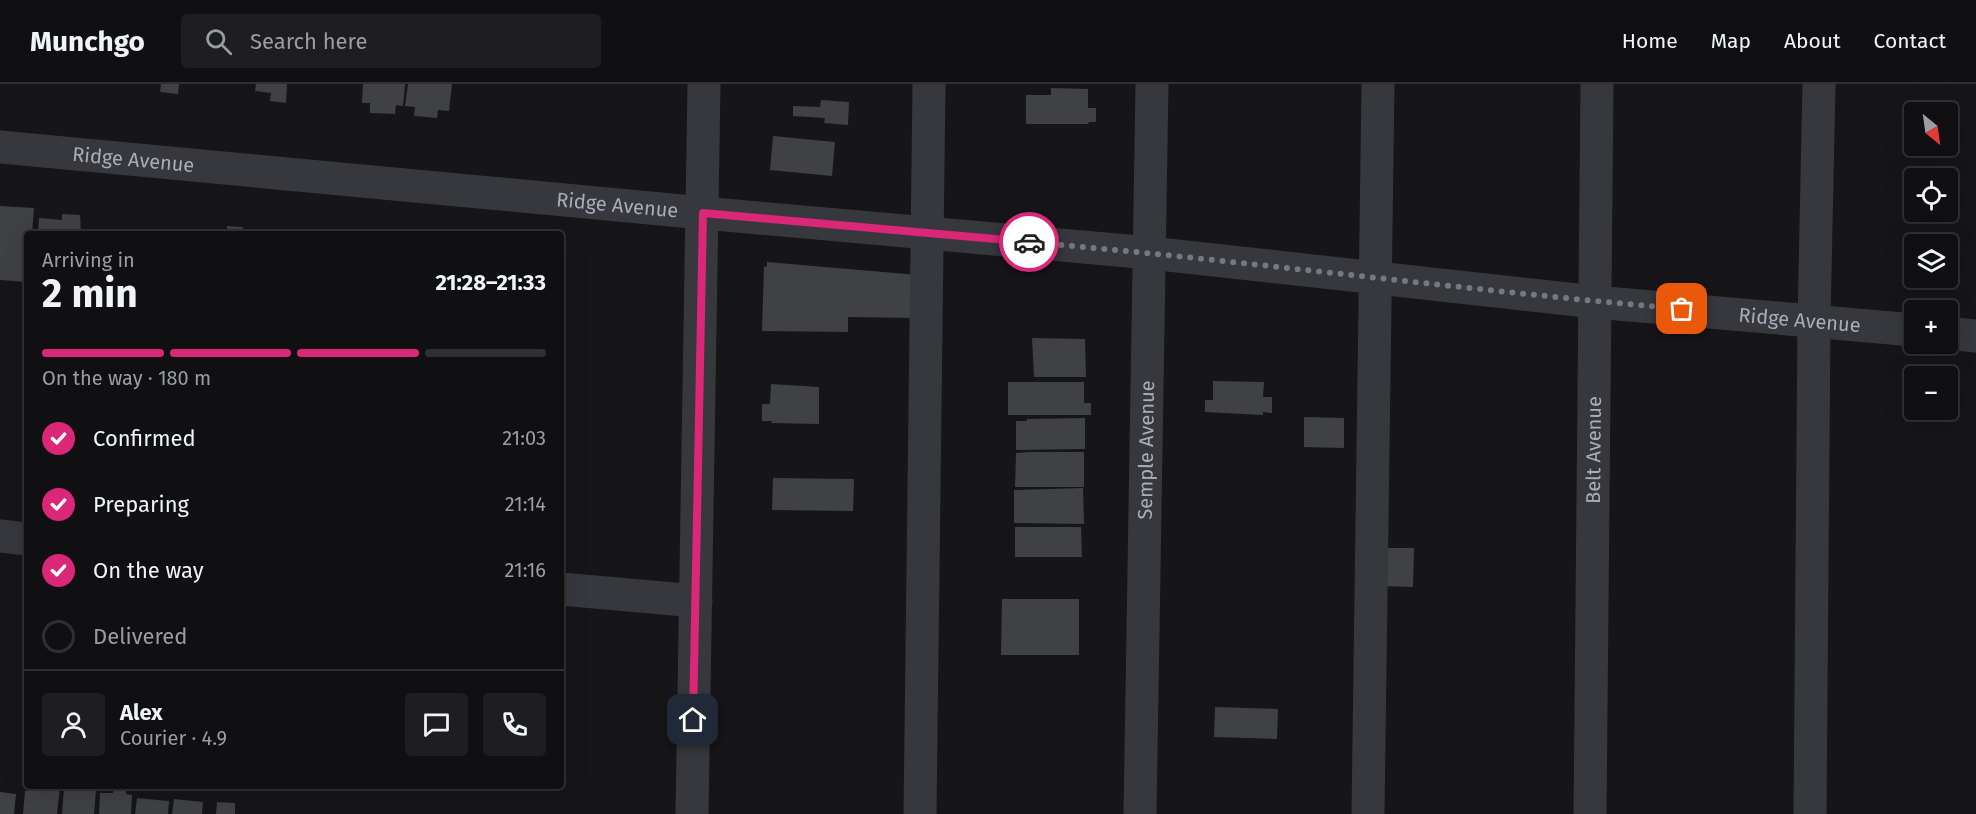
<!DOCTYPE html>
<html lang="en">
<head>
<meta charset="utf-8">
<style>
  :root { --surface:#101012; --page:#1e1e20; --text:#f1f3f6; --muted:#9c9d9f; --line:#303032; --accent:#db2777 }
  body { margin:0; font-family:"Fira Sans",sans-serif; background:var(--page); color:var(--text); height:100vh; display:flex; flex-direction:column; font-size:22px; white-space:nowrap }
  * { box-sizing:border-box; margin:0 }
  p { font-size:20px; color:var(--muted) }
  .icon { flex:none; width:33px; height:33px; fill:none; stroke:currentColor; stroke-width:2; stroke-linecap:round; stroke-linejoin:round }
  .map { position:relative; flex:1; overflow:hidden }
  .details { position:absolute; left:24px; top:147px; width:540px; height:558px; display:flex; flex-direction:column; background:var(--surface); border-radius:6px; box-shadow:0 6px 24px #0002,0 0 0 2px var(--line) }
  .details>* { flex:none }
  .needle { width:39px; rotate:151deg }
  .fabs { position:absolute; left:1904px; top:18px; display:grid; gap:12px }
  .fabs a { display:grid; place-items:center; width:54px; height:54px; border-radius:6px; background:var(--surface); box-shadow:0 6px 24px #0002,0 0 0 2px var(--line); font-size:30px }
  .pin { position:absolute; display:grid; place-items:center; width:51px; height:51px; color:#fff; margin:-26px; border-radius:12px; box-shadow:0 3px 9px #0006 }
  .courier { position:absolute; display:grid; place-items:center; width:60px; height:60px; margin:-30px; border:4px solid #db2777; border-radius:50%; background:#fff; color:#222; box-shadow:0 2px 8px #0007 }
  .head em { font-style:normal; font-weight:700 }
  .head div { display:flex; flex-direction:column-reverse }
  .head { display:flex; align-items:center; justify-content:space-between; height:102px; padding:0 18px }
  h1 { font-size:39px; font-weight:700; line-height:45px }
  .bar { display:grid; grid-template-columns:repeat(4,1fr); gap:9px 6px; align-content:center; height:72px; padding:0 18px }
  .bar i { height:8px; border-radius:4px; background:var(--line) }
  .bar .current { background:var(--accent) }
  .bar p { grid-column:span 4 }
  .line { display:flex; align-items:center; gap:15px; padding:0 18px; border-top:2px solid var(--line) }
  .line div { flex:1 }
  .round { display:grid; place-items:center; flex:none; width:63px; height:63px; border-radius:6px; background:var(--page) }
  ol { padding:0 18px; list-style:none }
  li { display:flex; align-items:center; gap:18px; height:66px }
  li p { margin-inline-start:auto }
  li .icon { padding:6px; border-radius:50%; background:var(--accent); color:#fff; stroke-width:4 }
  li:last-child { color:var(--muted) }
  li i { width:33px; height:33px; border:3px solid var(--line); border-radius:50% }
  header { display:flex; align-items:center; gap:36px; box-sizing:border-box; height:84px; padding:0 30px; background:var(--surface); border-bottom:2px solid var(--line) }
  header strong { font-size:28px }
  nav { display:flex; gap:33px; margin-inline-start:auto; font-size:21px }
  .search { width:420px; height:54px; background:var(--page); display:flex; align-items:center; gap:15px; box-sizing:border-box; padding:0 21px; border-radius:6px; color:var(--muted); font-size:22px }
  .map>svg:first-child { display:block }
  .building { fill:#404145 }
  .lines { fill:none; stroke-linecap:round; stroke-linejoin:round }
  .minor { stroke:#37383d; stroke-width:33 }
  .done { stroke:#757880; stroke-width:6; stroke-dasharray:0 10.8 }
  .route { stroke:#db2777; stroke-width:8 }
  .labels { text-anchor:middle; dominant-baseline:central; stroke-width:4.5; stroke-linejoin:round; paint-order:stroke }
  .street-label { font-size:20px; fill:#a8adb8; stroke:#111113 }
</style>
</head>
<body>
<header>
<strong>Munchgo</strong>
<div class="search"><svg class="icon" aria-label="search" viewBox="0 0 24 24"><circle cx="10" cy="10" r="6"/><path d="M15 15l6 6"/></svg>Search here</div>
<nav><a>Home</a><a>Map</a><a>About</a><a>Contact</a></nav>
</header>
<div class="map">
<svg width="1976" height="730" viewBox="0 0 1976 730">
  <rect width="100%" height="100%" fill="#161618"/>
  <g class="building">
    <polygon points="161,0 179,0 178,10 160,8"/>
    <polygon points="256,0 287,0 286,19 270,17 271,9 255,7"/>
    <polygon points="363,0 405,0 403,22 396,21 395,30 370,29 370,19 362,19"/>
    <polygon points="408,0 452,0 449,27 438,26 437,34 414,32 415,23 405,22"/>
    <polygon points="1051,4 1088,5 1088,24 1096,24 1096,38 1089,38 1088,40 1026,40 1026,11 1051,11"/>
    <polygon points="821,16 849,18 848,41 824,39 825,34 793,32 793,22 820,23"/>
    <polygon points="773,52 835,58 832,92 770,86"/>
    <polygon points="0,122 34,124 32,150 27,150 27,198 0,196"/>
    <polygon points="62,130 80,131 81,150 38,150 39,134 62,136"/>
    <polygon points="227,142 243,143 243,150 227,150"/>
    <polygon points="767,178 918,191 918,234 848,233 848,248 762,247 764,183 767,182"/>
    <polygon points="1032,254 1085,255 1086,293 1034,293"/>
    <polygon points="1213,297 1264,298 1263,313 1272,313 1272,329 1263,328 1263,331 1205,328 1205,316 1213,316"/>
    <polygon points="1008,298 1084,298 1084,319 1091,319 1091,331 1008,331"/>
    <polygon points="771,300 819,303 819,340 771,339 772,337 762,337 762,320 770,320"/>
    <polygon points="1304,333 1344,334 1344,364 1304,363"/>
    <polygon points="1085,334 1085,365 1016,366 1016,337 1027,337 1027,335"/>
    <polygon points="1030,368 1084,368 1084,403 1015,403 1016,369"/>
    <polygon points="773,394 854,395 853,427 772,426"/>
    <polygon points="1083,404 1084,440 1014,439 1014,406"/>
    <polygon points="1015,443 1081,443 1082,473 1015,473"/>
    <polygon points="1382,464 1414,464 1413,503 1381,502"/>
    <polygon points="1002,515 1079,515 1079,571 1001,571"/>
    <polygon points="1215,623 1278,625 1277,655 1214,653"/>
    <polygon points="28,702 60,703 57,730 23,730 25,707 27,707"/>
    <polygon points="114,702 126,702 126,710 132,711 131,730 99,730 100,709 113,709"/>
    <polygon points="64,704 96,706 94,730 62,730"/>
    <polygon points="0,708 16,710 14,730 0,730"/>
    <polygon points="137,714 169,717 168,730 135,730"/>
    <polygon points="174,715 203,718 202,730 172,730"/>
    <polygon points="217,718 235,719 235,730 216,730"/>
  </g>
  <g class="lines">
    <g class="minor">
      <path id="s1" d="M0,63l703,66 447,40 445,49 319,28"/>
      <polyline points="1947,249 1976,252"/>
      <polyline points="0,452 27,455"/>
      <polyline points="561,505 696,517"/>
      <polyline points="692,730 704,0"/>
      <polyline points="920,730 929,0"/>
      <path id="s2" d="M1140,730l12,-730"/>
      <polyline points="1368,730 1378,0"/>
      <path id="s3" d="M1590,730l7,-730"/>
      <polyline points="1810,730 1814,237 1819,0"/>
    </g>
  </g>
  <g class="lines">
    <path class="done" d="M1029,158c218,19 435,48 653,67"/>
    <polyline class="route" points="693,636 703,129 1029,158"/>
  </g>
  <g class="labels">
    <g class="street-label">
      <text stroke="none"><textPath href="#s1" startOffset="134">Ridge Avenue</textPath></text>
      <text stroke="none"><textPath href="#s1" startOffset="620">Ridge Avenue</textPath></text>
      <text stroke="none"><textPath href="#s1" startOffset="1808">Ridge Avenue</textPath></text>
      <text stroke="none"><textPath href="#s2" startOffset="364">Semple Avenue</textPath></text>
      <text stroke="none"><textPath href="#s3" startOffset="364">Belt Avenue</textPath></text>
    </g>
  </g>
</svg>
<div class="fabs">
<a><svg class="needle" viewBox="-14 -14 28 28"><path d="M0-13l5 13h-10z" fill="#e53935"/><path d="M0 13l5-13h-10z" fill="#9c9d9f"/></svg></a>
<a><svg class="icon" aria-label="locate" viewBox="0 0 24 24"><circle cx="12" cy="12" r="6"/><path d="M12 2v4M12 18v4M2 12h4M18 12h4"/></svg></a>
<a><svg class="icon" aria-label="layers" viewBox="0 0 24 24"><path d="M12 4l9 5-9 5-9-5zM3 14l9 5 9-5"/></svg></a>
<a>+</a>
<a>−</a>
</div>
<div class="pin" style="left:1682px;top:225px;background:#ea580c"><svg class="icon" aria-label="bag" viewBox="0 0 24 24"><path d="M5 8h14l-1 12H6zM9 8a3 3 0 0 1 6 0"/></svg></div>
<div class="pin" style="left:693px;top:636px;background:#1f2937"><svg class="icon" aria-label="home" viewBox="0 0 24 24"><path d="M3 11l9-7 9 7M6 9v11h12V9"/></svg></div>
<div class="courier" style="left:1029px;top:158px"><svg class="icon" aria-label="car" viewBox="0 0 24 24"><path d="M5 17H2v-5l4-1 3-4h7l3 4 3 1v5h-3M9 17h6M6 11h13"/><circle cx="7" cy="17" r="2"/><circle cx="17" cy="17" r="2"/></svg></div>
<section class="details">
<div class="head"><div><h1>2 min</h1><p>Arriving in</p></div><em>21:28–21:33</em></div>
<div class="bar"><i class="current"></i><i class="current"></i><i class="current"></i><i></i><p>On the way · 180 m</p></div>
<ol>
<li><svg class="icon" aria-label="check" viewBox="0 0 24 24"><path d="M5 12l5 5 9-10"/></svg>Confirmed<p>21:03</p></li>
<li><svg class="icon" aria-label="check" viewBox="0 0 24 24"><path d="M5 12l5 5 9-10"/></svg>Preparing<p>21:14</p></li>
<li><svg class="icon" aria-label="check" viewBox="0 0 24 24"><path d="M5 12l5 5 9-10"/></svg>On the way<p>21:16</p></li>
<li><i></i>Delivered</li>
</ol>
<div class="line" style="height:108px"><a class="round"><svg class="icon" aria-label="person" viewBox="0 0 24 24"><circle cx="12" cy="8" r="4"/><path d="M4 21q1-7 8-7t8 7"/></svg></a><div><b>Alex</b><p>Courier · 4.9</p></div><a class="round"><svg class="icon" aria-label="chat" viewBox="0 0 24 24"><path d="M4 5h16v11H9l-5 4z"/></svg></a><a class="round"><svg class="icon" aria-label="phone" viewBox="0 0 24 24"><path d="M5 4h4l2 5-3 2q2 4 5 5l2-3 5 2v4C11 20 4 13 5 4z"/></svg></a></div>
</section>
</div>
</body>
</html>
